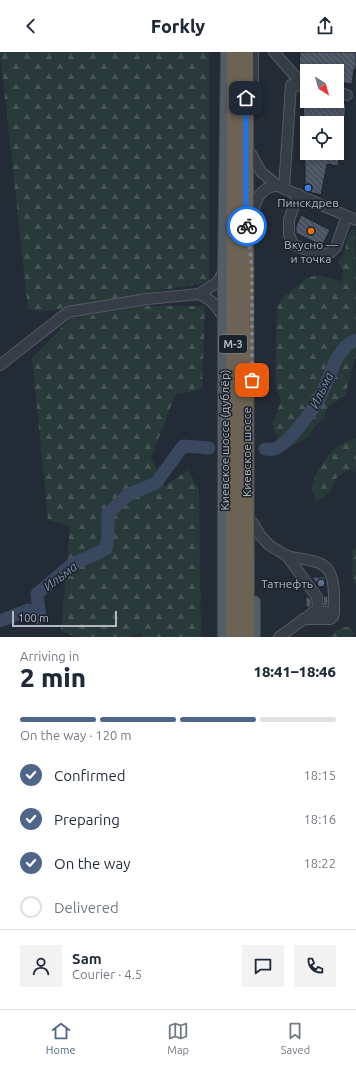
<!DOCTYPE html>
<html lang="en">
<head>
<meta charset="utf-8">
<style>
  :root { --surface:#fff; --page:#f2f2f3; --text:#1f2937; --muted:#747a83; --line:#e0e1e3; --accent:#506689 }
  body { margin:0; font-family:Ubuntu,sans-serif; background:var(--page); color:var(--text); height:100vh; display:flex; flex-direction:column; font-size:15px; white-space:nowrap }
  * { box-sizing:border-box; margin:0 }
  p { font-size:13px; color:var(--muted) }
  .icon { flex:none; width:22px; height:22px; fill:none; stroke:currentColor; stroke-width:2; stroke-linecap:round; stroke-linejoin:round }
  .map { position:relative; height:585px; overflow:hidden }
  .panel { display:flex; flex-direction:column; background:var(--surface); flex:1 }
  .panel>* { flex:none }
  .needle { width:26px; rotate:143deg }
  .buttons { position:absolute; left:300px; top:12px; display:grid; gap:8px }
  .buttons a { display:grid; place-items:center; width:44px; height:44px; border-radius:0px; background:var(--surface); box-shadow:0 2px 6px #0003; font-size:20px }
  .scale { position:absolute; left:12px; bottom:10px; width:105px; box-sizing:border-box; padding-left:4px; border:2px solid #b1b7c3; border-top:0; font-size:11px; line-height:14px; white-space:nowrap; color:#b1b7c3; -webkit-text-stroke:3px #1b222b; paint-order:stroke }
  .pin { position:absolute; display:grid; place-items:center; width:34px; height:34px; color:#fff; margin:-17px; border-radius:8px; box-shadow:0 2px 6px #0006 }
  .courier { position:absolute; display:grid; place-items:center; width:40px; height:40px; margin:-20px; border:3px solid #1a73e8; border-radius:50%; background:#fff; color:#222; box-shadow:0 1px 5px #0007 }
  .head em { font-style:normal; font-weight:800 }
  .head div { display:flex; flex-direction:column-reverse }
  .head { display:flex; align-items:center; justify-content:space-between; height:68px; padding:0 20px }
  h1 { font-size:26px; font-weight:800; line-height:30px }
  .bar { display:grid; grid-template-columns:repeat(4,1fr); gap:6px 4px; align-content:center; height:48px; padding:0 20px }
  .bar i { height:5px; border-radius:3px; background:var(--line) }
  .bar .selected { background:var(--accent) }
  .bar p { grid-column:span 4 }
  .line { display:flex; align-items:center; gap:10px; padding:0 20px; border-top:1px solid var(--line) }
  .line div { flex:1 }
  .round { display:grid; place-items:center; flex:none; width:42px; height:42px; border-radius:0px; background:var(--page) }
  ol { padding:0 20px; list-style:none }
  li { display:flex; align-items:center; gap:12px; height:44px }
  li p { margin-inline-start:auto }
  li .icon { padding:4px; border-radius:50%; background:var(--accent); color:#fff; stroke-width:4 }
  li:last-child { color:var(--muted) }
  li i { width:22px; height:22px; border:2px solid var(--line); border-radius:50% }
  header { display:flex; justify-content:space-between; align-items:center; height:52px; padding:0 20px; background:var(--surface); font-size:18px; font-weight:800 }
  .dock { display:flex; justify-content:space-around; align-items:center; height:56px; border-top:1px solid var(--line); background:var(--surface); font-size:11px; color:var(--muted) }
  .dock a { display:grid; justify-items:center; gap:2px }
  .dock .selected { color:var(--accent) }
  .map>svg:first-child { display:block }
  .forest { fill:url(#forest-firs) }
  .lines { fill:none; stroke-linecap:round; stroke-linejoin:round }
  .river { stroke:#39485e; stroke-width:13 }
  .building { fill:url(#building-back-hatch); stroke:#1d242d }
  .minor-casing { stroke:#545a65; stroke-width:12 }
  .major-casing { stroke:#3f4650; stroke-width:14 }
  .highway-casing { stroke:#414751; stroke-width:16 }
  .minor { stroke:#363d47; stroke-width:10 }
  .major { stroke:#545c67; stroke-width:12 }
  .highway { stroke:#6c6354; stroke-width:14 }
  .done { stroke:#7f8692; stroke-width:4; stroke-dasharray:0 7.2 }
  .route { stroke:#1a73e8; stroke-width:5 }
  .shop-dot { fill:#3f7fe0; stroke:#1b222b; stroke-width:1.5 }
  .food-dot { fill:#e8710a; stroke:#1b222b; stroke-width:1.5 }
  .service-dot { fill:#5c6f8a; stroke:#1b222b; stroke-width:1.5 }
  .labels { text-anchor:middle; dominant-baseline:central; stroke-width:3; stroke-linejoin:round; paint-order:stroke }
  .shield { fill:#1b222b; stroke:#848a95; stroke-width:1 }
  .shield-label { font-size:11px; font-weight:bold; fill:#b1b7c3 }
  .poi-label { font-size:12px; fill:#b1b7c3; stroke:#1b222b }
  .street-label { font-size:12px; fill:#b1b7c3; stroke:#1b222b }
  .water-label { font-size:13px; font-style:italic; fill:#7c8ea9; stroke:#1b222b }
</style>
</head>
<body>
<header><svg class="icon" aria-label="back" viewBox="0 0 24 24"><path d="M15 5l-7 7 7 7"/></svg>Forkly<svg class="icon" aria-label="share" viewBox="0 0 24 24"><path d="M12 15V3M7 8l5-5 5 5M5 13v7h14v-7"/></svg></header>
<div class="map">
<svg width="356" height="585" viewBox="0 0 356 585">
  <defs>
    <pattern id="forest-firs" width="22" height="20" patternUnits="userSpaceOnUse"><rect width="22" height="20" fill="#273939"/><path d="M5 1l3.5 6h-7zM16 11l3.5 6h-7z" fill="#445354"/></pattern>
    <pattern id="building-back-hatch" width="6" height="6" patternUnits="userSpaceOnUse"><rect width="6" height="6" fill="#495260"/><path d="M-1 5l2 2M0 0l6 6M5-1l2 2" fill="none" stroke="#616975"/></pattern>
  </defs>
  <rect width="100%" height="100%" fill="#232b36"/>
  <g class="forest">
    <polygon points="0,0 209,0 209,230 41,260 28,257"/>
    <path d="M355,177l1,126 -11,41 -18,12 -3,11 -9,7 -5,10 -20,11 -11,-2 -7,-21 9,-22 -6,-20 2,-75 7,-11 24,-19 10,-2 23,6 2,-10 -5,-10c2,-3 5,-6 6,-9 4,-8 0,-19 11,-23z"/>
    <polygon points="144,254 205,254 202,337 175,343 151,406 165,434 188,418 199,437 201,585 141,585 140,581 130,585 76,585 61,579 70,474 48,468 32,306 70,267"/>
    <path d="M356,387v33l-6,-2 -13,7 -7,15 -13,9 -6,-14c9,-22 20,-44 45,-48z"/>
    <polygon points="356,494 356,532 353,531 352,499"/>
    <polygon points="344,575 351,575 354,582 353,585 328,585 337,578"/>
  </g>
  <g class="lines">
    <g class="river">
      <path d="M265,397c3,0 7,1 9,0 14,-4 42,-43 48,-56 9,-18 13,-44 34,-53"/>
      <polyline points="0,569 28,558 40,566 37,542 71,513 106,497 108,483 108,461 128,443 156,431 183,394 209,396"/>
    </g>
  </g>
  <g class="building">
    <polygon points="300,0 356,0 356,17 354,17 352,32 337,30 337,19 307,19 307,22 301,21 299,18"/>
    <polygon points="337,47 342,48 346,54 341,95 337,94 337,71 304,71 303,49 337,49"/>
    <polygon points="305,101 340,101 338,114 327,112 321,143 305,139"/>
    <polygon points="301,163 330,178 322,194 296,181 296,174"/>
    <polygon points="312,525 325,525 325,534 317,533"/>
    <polygon points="306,544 311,547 311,554 309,555 306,555"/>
    <polygon points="323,544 328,544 328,554 324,554"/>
  </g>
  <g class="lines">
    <g class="minor-casing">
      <g id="minor">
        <polyline points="274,0 303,33"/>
        <polyline points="253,39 253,0"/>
        <polyline points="337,40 347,43"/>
        <polyline points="252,103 261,120 278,134 356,168"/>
        <polyline points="284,136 291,33 307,34"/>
        <polyline points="298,142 289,168 289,183 294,193 319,203 330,201 336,195 347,164"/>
        <path d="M251,165c4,-14 9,-32 27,-31"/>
        <path d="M199,242c13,6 19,13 25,25"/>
        <polyline points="0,313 68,260 147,247 199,242 218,230 224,218"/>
        <polyline points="253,471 260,483 269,493 287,504 317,545 318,557 279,585"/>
        <path d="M287,504c11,3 26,3 36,9 13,7 11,34 11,47h-21"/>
        <polyline points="303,567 330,567 333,565 334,560"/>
      </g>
    </g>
    <g class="major-casing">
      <g id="major">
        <polyline points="254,550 254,585"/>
        <polyline points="224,585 224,217 227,1"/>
      </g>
    </g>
    <g class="highway-casing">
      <g id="highway">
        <polyline points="246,0 247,585"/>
        <polyline points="233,585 234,0"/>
      </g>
    </g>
    <use href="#minor" class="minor"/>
    <use href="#major" class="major"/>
    <use href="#highway" class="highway"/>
  </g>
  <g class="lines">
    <polyline class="done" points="247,174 252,217 252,328"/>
    <polyline class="route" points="246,46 246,159 247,174"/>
  </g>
  <circle class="shop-dot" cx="308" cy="136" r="4"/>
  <circle class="food-dot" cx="311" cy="179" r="4"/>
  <circle class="service-dot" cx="321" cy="531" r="4"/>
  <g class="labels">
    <rect class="shield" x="219" y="283" width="28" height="18" rx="3"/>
    <g class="shield-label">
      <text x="233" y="292">М-3</text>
    </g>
    <g class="poi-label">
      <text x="308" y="150">Пинскдрев</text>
      <text x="311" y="192">Вкусно —<tspan x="311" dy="14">и точка</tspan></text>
      <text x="313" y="531" text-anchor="end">Татнефть</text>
    </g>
    <g class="street-label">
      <text transform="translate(224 388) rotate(-90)">Киевское шоссе (дублёр)</text>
      <text transform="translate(246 400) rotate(-90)">Киевское шоссе</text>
    </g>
    <g class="water-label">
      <text transform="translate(321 338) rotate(-64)">Ильма</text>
      <text transform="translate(60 524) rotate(-37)">Ильма</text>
    </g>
  </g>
</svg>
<div class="buttons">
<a><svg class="needle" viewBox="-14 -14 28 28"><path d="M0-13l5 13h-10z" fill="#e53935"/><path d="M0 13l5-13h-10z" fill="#747a83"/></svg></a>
<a><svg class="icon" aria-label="locate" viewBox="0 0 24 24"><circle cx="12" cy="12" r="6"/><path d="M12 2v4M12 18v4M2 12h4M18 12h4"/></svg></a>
</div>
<div class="scale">100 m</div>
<div class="pin" style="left:252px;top:328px;background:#ea580c"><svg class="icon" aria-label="bag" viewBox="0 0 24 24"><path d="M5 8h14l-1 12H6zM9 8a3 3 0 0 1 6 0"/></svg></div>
<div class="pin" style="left:246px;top:46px;background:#1f2937"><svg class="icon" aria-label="home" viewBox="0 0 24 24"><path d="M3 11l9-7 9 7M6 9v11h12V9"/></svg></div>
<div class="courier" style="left:247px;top:174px"><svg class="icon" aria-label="bike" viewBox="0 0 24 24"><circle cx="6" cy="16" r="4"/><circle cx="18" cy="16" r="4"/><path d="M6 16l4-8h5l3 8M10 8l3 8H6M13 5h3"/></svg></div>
</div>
<section class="panel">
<div class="head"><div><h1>2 min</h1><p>Arriving in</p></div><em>18:41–18:46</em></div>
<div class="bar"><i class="selected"></i><i class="selected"></i><i class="selected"></i><i></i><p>On the way · 120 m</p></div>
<ol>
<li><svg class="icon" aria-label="check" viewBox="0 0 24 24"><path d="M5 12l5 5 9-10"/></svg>Confirmed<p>18:15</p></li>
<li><svg class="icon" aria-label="check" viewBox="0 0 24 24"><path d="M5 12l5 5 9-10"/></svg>Preparing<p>18:16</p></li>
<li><svg class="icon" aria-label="check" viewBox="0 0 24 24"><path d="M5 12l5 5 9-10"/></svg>On the way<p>18:22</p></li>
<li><i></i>Delivered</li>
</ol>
<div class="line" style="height:72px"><a class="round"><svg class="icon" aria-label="person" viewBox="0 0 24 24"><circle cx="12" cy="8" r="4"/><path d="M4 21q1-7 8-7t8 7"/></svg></a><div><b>Sam</b><p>Courier · 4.5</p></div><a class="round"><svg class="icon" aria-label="chat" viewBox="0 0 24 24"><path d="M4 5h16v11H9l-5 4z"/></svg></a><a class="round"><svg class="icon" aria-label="phone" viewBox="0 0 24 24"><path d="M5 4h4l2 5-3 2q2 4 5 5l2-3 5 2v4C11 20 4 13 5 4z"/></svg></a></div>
</section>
<nav class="dock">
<a class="selected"><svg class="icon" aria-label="home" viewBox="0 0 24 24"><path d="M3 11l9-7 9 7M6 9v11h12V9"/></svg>Home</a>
<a><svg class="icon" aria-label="map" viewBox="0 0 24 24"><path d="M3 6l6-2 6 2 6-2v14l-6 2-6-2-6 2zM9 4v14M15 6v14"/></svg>Map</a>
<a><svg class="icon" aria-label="saved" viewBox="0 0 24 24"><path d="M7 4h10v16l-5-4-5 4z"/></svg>Saved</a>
</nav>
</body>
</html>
